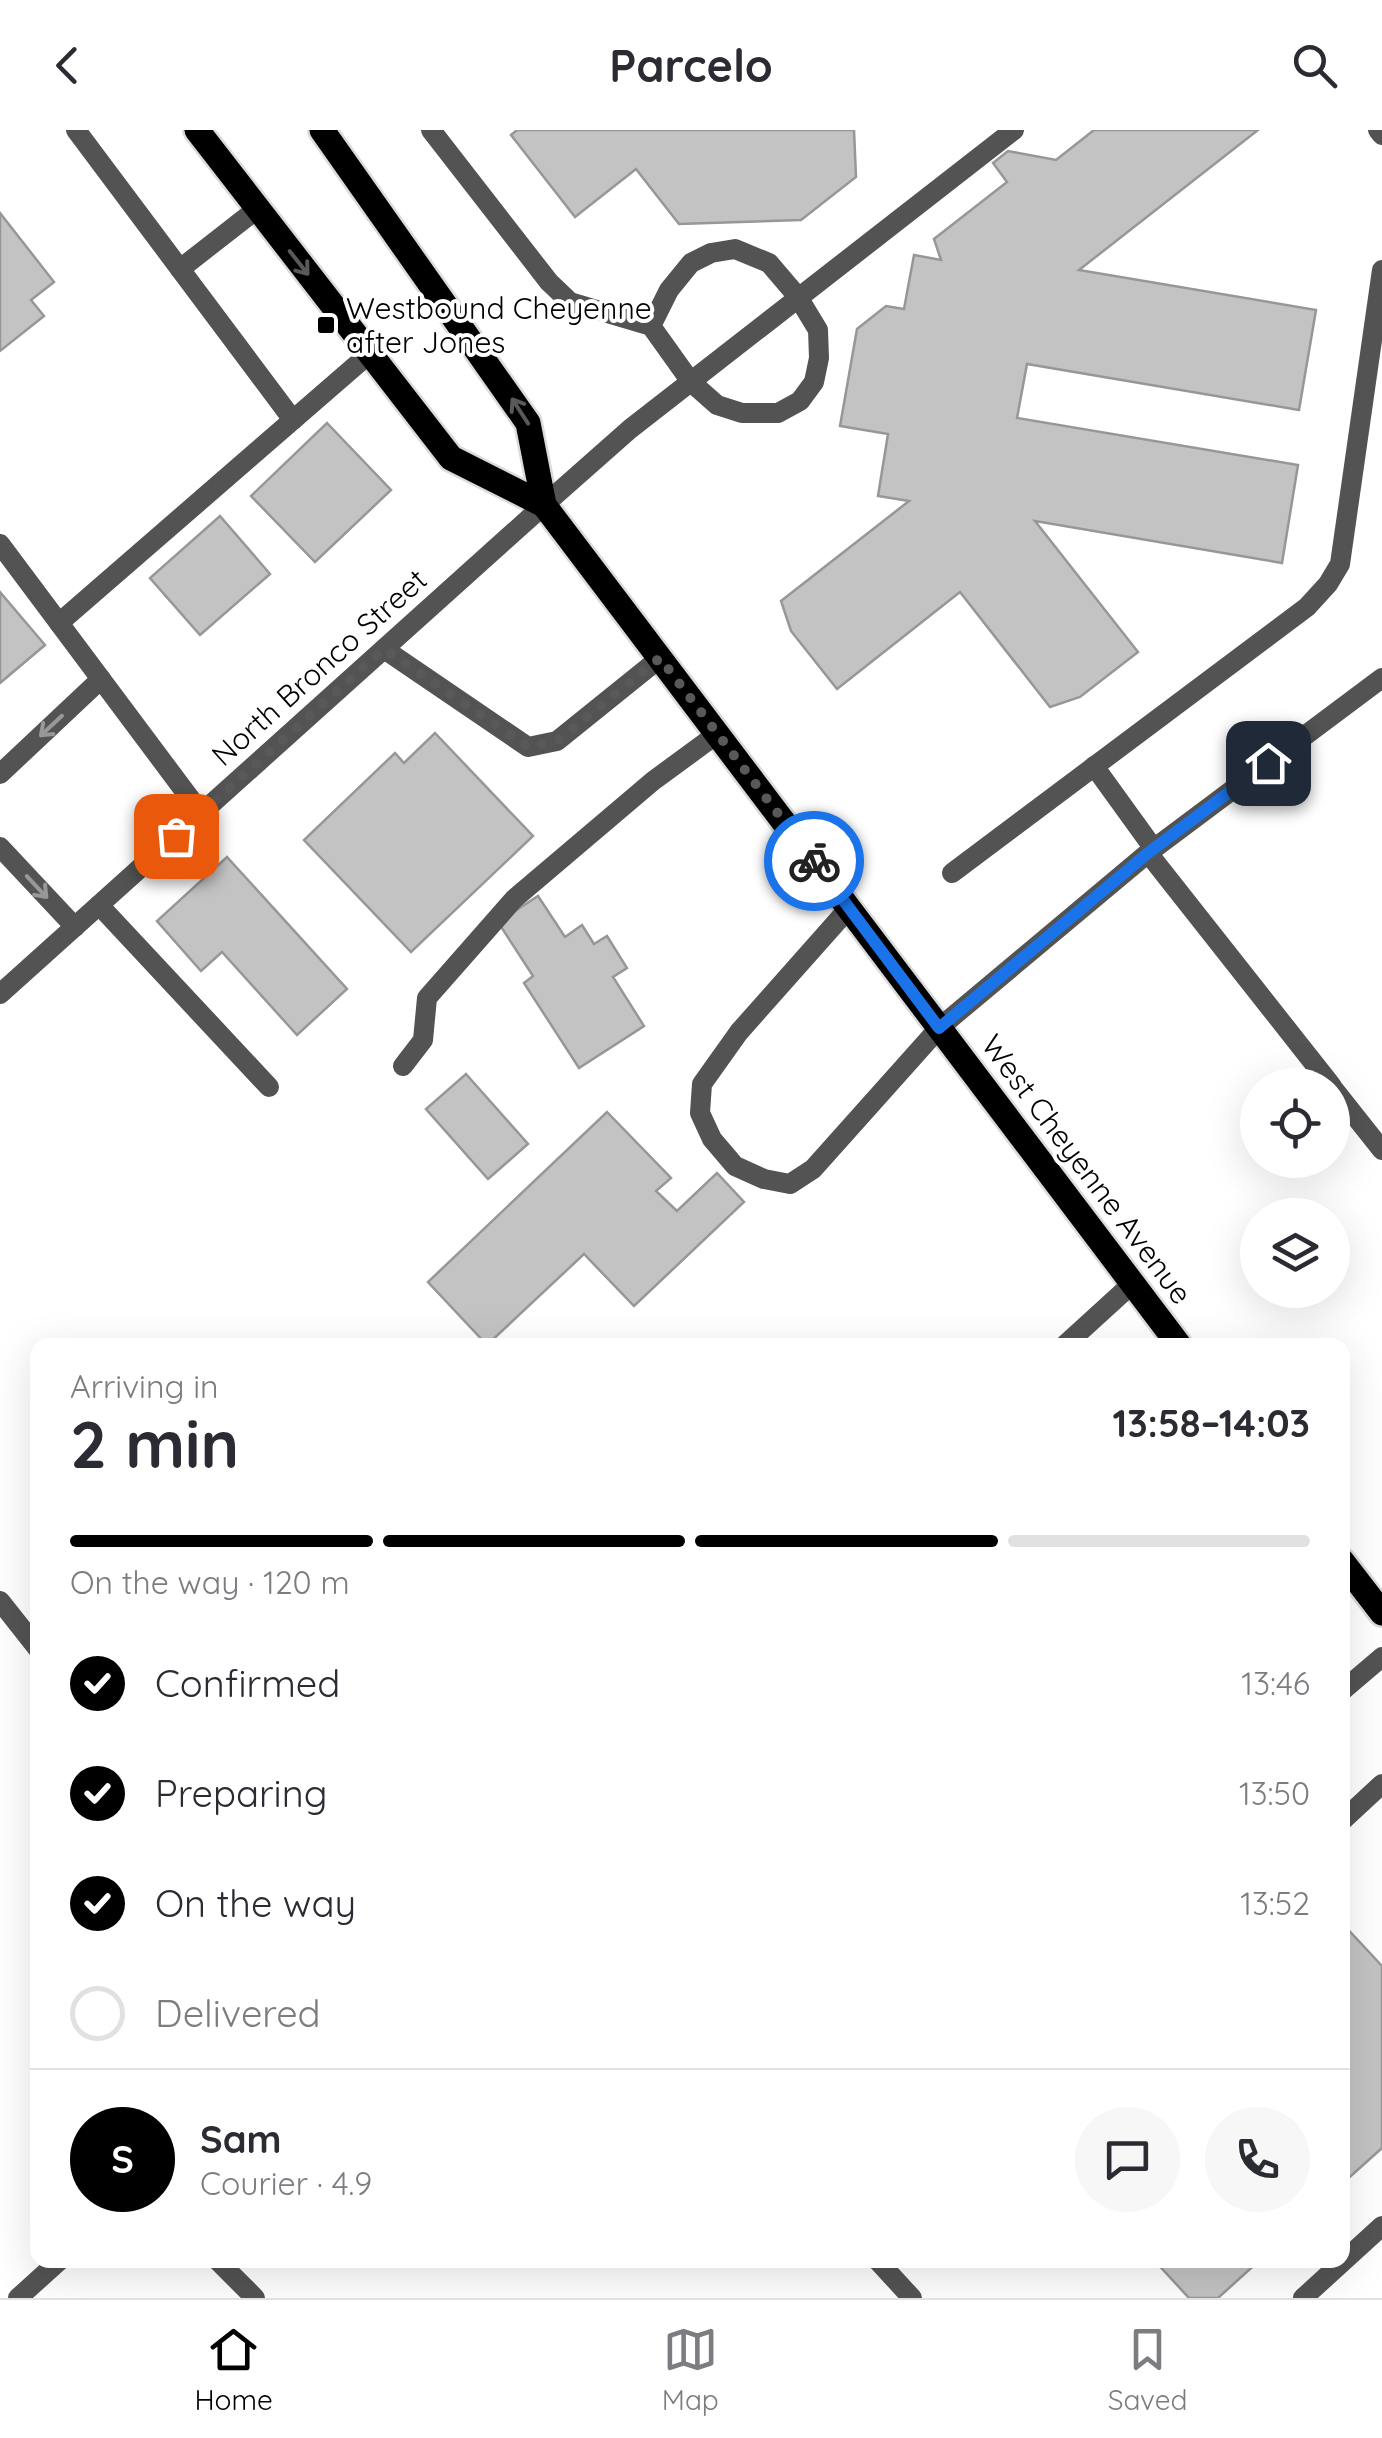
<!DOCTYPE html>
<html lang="en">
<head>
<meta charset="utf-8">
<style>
  :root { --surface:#fff; --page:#f7f7f7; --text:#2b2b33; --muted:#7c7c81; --line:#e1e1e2; --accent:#000 }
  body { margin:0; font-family:Quicksand,sans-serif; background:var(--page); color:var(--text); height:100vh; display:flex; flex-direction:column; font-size:38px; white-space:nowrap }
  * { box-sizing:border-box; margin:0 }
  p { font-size:32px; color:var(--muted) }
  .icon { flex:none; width:55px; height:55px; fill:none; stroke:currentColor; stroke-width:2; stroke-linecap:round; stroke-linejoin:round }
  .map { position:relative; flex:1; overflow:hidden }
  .details { position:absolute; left:30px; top:1208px; width:1320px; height:930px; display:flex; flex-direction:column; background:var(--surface); border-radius:20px; box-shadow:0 10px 40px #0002 }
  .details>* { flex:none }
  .fabs { position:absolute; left:1240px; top:938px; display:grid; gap:20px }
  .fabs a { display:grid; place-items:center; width:110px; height:110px; border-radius:50%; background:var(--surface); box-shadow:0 10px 40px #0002; font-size:50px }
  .pin { position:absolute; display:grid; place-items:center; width:85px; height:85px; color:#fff; margin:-42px; border-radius:20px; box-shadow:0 5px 15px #0006 }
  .courier { position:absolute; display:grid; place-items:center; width:100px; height:100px; margin:-50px; border:8px solid #1a73e8; border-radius:50%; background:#fff; color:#222; box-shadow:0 2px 12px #0007 }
  .overview em { font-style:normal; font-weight:700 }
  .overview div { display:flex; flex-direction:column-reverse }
  .overview { display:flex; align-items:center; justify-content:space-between; height:170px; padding:0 40px }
  h1 { font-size:65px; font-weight:700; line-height:75px }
  .bar { display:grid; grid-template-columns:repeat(4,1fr); gap:15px 10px; align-content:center; height:120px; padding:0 40px }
  .bar i { height:12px; border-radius:8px; background:var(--line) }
  .bar .active { background:var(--accent) }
  .bar p { grid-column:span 4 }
  .line { display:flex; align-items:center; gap:25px; padding:0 40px; border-top:2px solid var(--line) }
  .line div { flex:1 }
  .round { display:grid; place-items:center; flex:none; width:105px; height:105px; border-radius:52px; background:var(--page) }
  ol { padding:0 40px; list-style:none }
  li { display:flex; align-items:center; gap:30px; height:110px }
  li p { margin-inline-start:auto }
  li .icon { padding:10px; border-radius:50%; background:var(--accent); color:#fff; stroke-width:4 }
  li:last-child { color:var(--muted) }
  li i { width:55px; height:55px; border:5px solid var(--line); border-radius:50% }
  header { display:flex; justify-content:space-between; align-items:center; height:130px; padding:0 40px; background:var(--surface); font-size:45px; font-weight:700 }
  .tabs { display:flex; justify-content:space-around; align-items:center; height:140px; border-top:2px solid var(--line); background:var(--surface); font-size:28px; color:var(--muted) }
  .tabs a { display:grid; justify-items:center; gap:5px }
  .tabs .active { color:var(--accent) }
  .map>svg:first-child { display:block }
  .building { fill:#c3c3c3; stroke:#979797; stroke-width:2.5 }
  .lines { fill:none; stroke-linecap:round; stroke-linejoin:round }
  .primary-casing { stroke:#dbdbdb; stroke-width:30 }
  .lane { stroke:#535353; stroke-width:20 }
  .street { stroke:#535353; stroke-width:20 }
  .primary { stroke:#000; stroke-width:25 }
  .oneway { stroke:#595959 }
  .oneway2 { stroke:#989898 }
  .done { stroke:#595959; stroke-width:10; stroke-dasharray:0 18 }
  .route { stroke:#1a73e8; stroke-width:12 }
  .poi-dot { fill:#000; stroke:#fff; stroke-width:4 }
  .labels { text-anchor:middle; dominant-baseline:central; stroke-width:8; stroke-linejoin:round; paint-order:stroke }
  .poi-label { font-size:30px; fill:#000; stroke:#fff; text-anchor:start }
  .street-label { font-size:30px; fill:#000; stroke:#fff }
</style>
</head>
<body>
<header><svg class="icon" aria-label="back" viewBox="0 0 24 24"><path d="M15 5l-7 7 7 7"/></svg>Parcelo<svg class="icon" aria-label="search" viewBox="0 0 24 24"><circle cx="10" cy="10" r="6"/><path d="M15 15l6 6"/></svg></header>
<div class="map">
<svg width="1382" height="2168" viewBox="0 0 1382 2168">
  <rect width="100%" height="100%" fill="#fff"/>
  <g class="building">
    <polygon points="517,0 854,0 856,47 801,90 679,94 636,39 575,87 511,5"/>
    <polygon points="1094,0 1258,0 1079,140 1316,180 1299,280 1027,234 1017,288 1298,335 1282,433 1035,391 1138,522 1080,567 1050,577 960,462 837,559 791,501 781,471 909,371 878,366 888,304 840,296 857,199 886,176 904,179 914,125 941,130 934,109 1007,52 993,33 1008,21 1056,30"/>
    <polygon points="0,83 54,152 31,170 44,186 0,221"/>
    <polygon points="327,293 391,360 315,432 251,366"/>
    <polygon points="220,386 270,444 200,505 150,448"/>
    <polygon points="0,462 45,515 0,553"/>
    <polygon points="435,603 533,706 411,822 304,710 395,623 404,633"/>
    <polygon points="227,727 347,859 297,905 222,822 201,841 157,791"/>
    <polygon points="538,766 565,807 582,795 594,814 607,806 627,838 613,847 644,896 579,938 524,853 533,846 498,792"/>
    <polygon points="466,944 528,1014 488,1049 426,979"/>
    <polygon points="607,982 671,1048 656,1061 677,1081 717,1043 744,1072 634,1176 584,1124 487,1215 428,1152"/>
    <polygon points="1342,1793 1382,1836 1382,2018 1342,2054"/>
    <polygon points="1154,2130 1260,2130 1218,2168 1189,2168"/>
  </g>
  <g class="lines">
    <g class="primary-casing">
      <g id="primary">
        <polyline points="197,0 451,328 544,375"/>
        <polyline points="322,0 528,293 544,375 1179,1215"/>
        <polyline points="1342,1431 1382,1483"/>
      </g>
    </g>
    <g class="lane">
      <polyline points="76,0 293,290"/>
      <polyline points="431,0 549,152 570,172 651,196 691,252 717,275 742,283 778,283 800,271 814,252 819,228 818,200 798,167 769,133 735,119 711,123 691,133 669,160 651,196"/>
      <polyline points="1378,0 1382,5"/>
      <polyline points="180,139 257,79"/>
      <polyline points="544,375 630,299 1014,0"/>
      <polyline points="0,414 201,683"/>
      <polyline points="59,493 369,224"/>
      <polyline points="384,519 528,617 557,611 660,528"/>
      <polyline points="1094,636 1154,719"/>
      <polyline points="0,644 101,549"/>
      <polyline points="0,717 75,797"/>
      <polyline points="952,743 1307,477 1328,454 1340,434 1382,140"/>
      <polyline points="99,775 269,957"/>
      <polyline points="849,778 739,902 702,954 700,983 712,1009 735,1036 764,1049 790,1054 813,1039 939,898"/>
      <polyline points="403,936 423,910 427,868 514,769 653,651 717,604"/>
      <polyline points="1342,1561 1382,1527"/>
      <polyline points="1342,1691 1382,1654"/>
      <polyline points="877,2130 912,2168"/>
      <polyline points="1303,2168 1382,2096"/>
    </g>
    <g class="street">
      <polyline points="1148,723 1331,955"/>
      <polyline points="0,864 544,375"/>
      <polyline points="939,898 1148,723 1382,548"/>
      <polyline points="1332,957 1382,1020"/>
      <polyline points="1065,1215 1133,1153"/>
      <polyline points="0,1471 38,1519"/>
      <polyline points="217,2130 255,2168"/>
      <polyline points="18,2168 60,2130"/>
    </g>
    <use href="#primary" class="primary"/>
  </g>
  <defs><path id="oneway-shaft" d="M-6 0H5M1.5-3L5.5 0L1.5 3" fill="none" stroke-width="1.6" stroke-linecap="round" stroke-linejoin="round" transform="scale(2.5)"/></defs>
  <g class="oneway">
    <use href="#oneway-shaft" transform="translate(299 133) rotate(52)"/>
    <use href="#oneway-shaft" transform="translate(520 281) rotate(-123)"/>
  </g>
  <g class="oneway2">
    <use href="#oneway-shaft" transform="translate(51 596) rotate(137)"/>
    <use href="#oneway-shaft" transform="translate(37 757) rotate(47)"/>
  </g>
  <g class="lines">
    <polyline class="done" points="176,706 384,519 528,617 557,611 660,528 814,731"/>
    <polyline class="route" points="814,731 939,898 1148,723 1268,633"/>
  </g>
  <rect class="poi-dot" x="316" y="185" width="20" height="20" rx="5"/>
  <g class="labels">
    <g class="poi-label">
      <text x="346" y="178">Westbound Cheyenne<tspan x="346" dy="34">after Jones</tspan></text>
    </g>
    <g class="street-label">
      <text transform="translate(319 537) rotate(-42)">North Bronco Street</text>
      <text transform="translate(1087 1039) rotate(53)">West Cheyenne Avenue</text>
    </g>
  </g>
</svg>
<div class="fabs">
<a><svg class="icon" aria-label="locate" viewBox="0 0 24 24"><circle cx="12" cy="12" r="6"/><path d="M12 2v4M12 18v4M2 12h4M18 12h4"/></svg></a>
<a><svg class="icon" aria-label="layers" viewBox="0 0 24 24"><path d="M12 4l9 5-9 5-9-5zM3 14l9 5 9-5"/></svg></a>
</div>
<div class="pin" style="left:176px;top:706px;background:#ea580c"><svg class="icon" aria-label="bag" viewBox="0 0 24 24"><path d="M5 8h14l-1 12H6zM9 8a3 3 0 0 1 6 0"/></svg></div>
<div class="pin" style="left:1268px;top:633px;background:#1f2937"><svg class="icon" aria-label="home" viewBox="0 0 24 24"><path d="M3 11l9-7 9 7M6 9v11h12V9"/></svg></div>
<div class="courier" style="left:814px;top:731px"><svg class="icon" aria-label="bike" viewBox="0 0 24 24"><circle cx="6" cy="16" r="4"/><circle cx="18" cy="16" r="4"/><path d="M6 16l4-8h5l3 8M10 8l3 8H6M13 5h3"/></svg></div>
<section class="details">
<div class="overview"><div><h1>2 min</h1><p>Arriving in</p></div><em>13:58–14:03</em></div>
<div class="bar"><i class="active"></i><i class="active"></i><i class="active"></i><i></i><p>On the way · 120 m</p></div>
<ol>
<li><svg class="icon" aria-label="check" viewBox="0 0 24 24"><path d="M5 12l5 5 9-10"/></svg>Confirmed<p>13:46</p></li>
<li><svg class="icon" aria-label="check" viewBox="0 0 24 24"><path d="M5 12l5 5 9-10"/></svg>Preparing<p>13:50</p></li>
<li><svg class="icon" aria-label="check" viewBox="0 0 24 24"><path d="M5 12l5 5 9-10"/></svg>On the way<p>13:52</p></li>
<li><i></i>Delivered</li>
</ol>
<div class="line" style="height:180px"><b class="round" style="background:var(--accent);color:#fff">S</b><div><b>Sam</b><p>Courier · 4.9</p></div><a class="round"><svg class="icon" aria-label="chat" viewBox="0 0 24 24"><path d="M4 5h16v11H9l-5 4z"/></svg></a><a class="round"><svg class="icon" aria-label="phone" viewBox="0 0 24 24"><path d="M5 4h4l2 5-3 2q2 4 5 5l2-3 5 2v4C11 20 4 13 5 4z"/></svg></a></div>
</section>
</div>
<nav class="tabs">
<a class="active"><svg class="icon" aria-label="home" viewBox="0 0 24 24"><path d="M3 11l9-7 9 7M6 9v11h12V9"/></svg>Home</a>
<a><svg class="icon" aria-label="map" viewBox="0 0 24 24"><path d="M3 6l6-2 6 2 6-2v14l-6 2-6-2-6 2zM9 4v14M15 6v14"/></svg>Map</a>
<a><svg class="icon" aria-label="saved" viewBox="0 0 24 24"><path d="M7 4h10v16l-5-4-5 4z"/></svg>Saved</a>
</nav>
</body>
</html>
